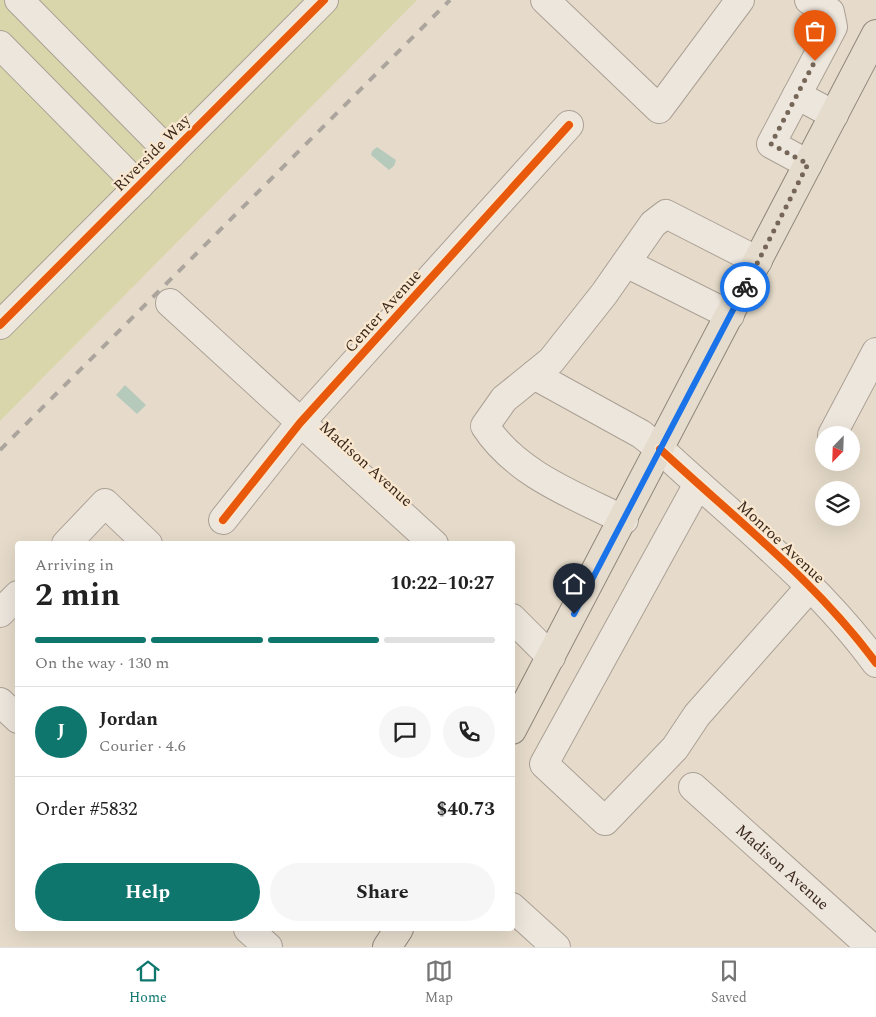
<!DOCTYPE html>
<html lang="en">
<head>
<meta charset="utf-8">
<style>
  :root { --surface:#fff; --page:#f6f6f6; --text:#222; --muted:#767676; --line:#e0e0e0; --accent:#0f766e }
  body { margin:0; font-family:Spectral,serif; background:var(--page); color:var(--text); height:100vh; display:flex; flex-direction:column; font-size:19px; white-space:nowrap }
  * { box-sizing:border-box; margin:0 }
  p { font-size:16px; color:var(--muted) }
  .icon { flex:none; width:28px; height:28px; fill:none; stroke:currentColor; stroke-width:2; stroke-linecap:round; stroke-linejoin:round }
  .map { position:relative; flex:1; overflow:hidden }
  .side { position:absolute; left:15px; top:541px; width:500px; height:390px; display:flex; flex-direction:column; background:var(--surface); border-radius:5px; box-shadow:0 5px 20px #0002 }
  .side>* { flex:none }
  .needle { width:32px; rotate:203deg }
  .controls { position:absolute; left:815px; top:426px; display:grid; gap:10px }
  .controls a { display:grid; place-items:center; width:45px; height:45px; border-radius:50%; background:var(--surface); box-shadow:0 5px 20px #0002; font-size:25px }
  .pin { position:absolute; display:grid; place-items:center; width:42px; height:42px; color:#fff; margin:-51px -21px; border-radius:50% 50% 50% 0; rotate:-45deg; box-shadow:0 0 5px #0007 }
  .pin .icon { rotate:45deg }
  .courier { position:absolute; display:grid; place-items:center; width:50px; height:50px; margin:-25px; border:4px solid #1a73e8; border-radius:50%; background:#fff; color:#222; box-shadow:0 1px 6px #0007 }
  .overview em { font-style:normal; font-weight:700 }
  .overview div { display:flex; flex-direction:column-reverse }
  .overview { display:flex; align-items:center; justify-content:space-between; height:85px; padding:0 20px }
  h1 { font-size:32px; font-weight:700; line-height:38px }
  .bar { display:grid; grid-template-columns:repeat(4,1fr); gap:8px 5px; align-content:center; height:60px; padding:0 20px }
  .bar i { height:6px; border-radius:4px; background:var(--line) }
  .bar .on { background:var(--accent) }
  .bar p { grid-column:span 4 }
  .line { display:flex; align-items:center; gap:12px; padding:0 20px; border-top:1px solid var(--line) }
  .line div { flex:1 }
  .round { display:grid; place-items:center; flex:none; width:52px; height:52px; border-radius:26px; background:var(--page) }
  .action { display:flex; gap:10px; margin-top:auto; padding:10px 20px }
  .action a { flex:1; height:58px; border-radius:30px; background:var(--accent); color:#fff; font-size:20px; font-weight:700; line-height:58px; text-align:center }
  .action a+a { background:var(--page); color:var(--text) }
  .tabs { display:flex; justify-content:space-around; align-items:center; height:70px; border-top:1px solid var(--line); background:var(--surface); font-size:14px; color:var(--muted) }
  .tabs a { display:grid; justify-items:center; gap:2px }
  .tabs .on { color:var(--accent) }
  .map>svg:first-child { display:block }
  .green { fill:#dad6ab }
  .water { fill:#b6cabc }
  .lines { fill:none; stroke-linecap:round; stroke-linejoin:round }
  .minor-casing { stroke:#aba094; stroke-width:30 }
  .major-casing { stroke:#90867b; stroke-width:30 }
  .minor { stroke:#ede6dd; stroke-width:28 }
  .major { stroke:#e5dccd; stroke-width:28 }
  .rail { stroke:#aca59d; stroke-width:4; stroke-dasharray:9 9; stroke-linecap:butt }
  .cycleway-casing { stroke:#f9e8cf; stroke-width:11 }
  .cycleway { stroke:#e8590c; stroke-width:8 }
  .done { stroke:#766658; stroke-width:5; stroke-dasharray:0 9 }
  .route { stroke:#1a73e8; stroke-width:6 }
  .labels { text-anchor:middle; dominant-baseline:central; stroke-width:4.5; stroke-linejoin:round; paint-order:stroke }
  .street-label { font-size:16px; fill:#3a271b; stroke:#f9e8cf }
</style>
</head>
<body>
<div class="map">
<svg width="876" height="947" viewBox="0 0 876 947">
  <rect width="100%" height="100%" fill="#e6dbca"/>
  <polygon class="green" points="0,0 417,0 0,421"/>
  <g class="water">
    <polygon points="377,147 396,160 394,166 389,170 371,155 372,151"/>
    <polygon points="125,385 146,405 137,414 116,395"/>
  </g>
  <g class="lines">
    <g class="minor-casing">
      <g id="minor">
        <polyline points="19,0 171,154"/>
        <polyline points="545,0 659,109 740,0"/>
        <polyline points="0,45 139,186"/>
        <polyline points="797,95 834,115"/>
        <polyline points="808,164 771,144 833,27 830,12 809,0"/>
        <polyline points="626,263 730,315"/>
        <polyline points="170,303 434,544"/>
        <polyline points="0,325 324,0"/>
        <path d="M534,375l107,59 19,15c74,69 156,132 216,214"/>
        <polyline points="832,435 876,352"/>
        <polyline points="698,484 544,764 605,821 675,748 697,715 810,587"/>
        <polyline points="223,520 300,423 569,125"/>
        <path d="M624,520c-50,-25 -108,-46 -139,-94l19,-27 47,-38 53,-67 49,-70 13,-10 92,47"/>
        <polyline points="66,544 105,503 148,544"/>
        <polyline points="0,613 18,595"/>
        <polyline points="512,618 551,657"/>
        <polyline points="0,702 18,719"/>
        <path id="s1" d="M693,787l178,160"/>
        <polyline points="512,907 556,947"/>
        <polyline points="248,929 268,947"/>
      </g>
    </g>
    <g class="major-casing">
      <g id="major">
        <polyline points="512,730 876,34"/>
        <polyline points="387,947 399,929"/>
      </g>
    </g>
    <use href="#minor" class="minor"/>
    <use href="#major" class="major"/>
    <polyline class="rail" points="0,450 450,0"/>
    <g class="cycleway-casing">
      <g id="cycleway">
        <polyline points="0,325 324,0"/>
        <path d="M660,449c74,69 156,132 216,214"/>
        <polyline points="223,520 300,423 569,125"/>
      </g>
    </g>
    <use href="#cycleway" class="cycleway"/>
  </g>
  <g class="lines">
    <polyline class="done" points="745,287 808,164 771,144 815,61"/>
    <polyline class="route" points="574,614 745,287"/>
  </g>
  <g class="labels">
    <g class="street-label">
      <text transform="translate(152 153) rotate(-45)">Riverside Way</text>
      <text transform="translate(383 311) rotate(-48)">Center Avenue</text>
      <text transform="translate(366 464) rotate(42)">Madison Avenue</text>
      <text transform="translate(781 542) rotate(43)">Monroe Avenue</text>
      <text stroke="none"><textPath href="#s1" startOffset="120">Madison Avenue</textPath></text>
    </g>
  </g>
</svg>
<div class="controls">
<a><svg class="needle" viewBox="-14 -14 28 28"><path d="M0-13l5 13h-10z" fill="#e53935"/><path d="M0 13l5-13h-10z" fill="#767676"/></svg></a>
<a><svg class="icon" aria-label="layers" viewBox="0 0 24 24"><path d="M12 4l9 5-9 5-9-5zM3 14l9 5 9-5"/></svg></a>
</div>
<div class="pin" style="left:815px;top:61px;background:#ea580c"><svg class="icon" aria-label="bag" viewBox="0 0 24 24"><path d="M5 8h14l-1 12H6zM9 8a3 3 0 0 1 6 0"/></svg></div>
<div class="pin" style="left:574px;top:614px;background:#1f2937"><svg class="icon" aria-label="home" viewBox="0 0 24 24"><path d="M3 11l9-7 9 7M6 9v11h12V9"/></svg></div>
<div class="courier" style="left:745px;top:287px"><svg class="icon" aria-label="bike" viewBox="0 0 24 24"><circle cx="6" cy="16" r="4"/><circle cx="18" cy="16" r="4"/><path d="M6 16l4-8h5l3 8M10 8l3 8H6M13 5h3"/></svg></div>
<section class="side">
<div class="overview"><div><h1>2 min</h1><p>Arriving in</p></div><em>10:22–10:27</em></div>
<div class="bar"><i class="on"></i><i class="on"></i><i class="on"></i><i></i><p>On the way · 130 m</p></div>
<div class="line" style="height:90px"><b class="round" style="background:var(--accent);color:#fff">J</b><div><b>Jordan</b><p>Courier · 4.6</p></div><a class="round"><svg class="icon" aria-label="chat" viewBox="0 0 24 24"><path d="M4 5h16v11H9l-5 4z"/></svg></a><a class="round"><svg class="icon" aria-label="phone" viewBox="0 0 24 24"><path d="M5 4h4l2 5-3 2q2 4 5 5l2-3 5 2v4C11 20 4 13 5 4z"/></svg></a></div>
<div class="line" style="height:65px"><div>Order #5832</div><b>$40.73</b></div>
<div class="action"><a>Help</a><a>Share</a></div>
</section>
</div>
<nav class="tabs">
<a class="on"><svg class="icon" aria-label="home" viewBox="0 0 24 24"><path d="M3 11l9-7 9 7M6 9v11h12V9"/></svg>Home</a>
<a><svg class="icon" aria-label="map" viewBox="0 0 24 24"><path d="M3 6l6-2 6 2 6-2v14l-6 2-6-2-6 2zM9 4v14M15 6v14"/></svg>Map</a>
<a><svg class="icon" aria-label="saved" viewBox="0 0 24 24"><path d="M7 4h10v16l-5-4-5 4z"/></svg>Saved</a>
</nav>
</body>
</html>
